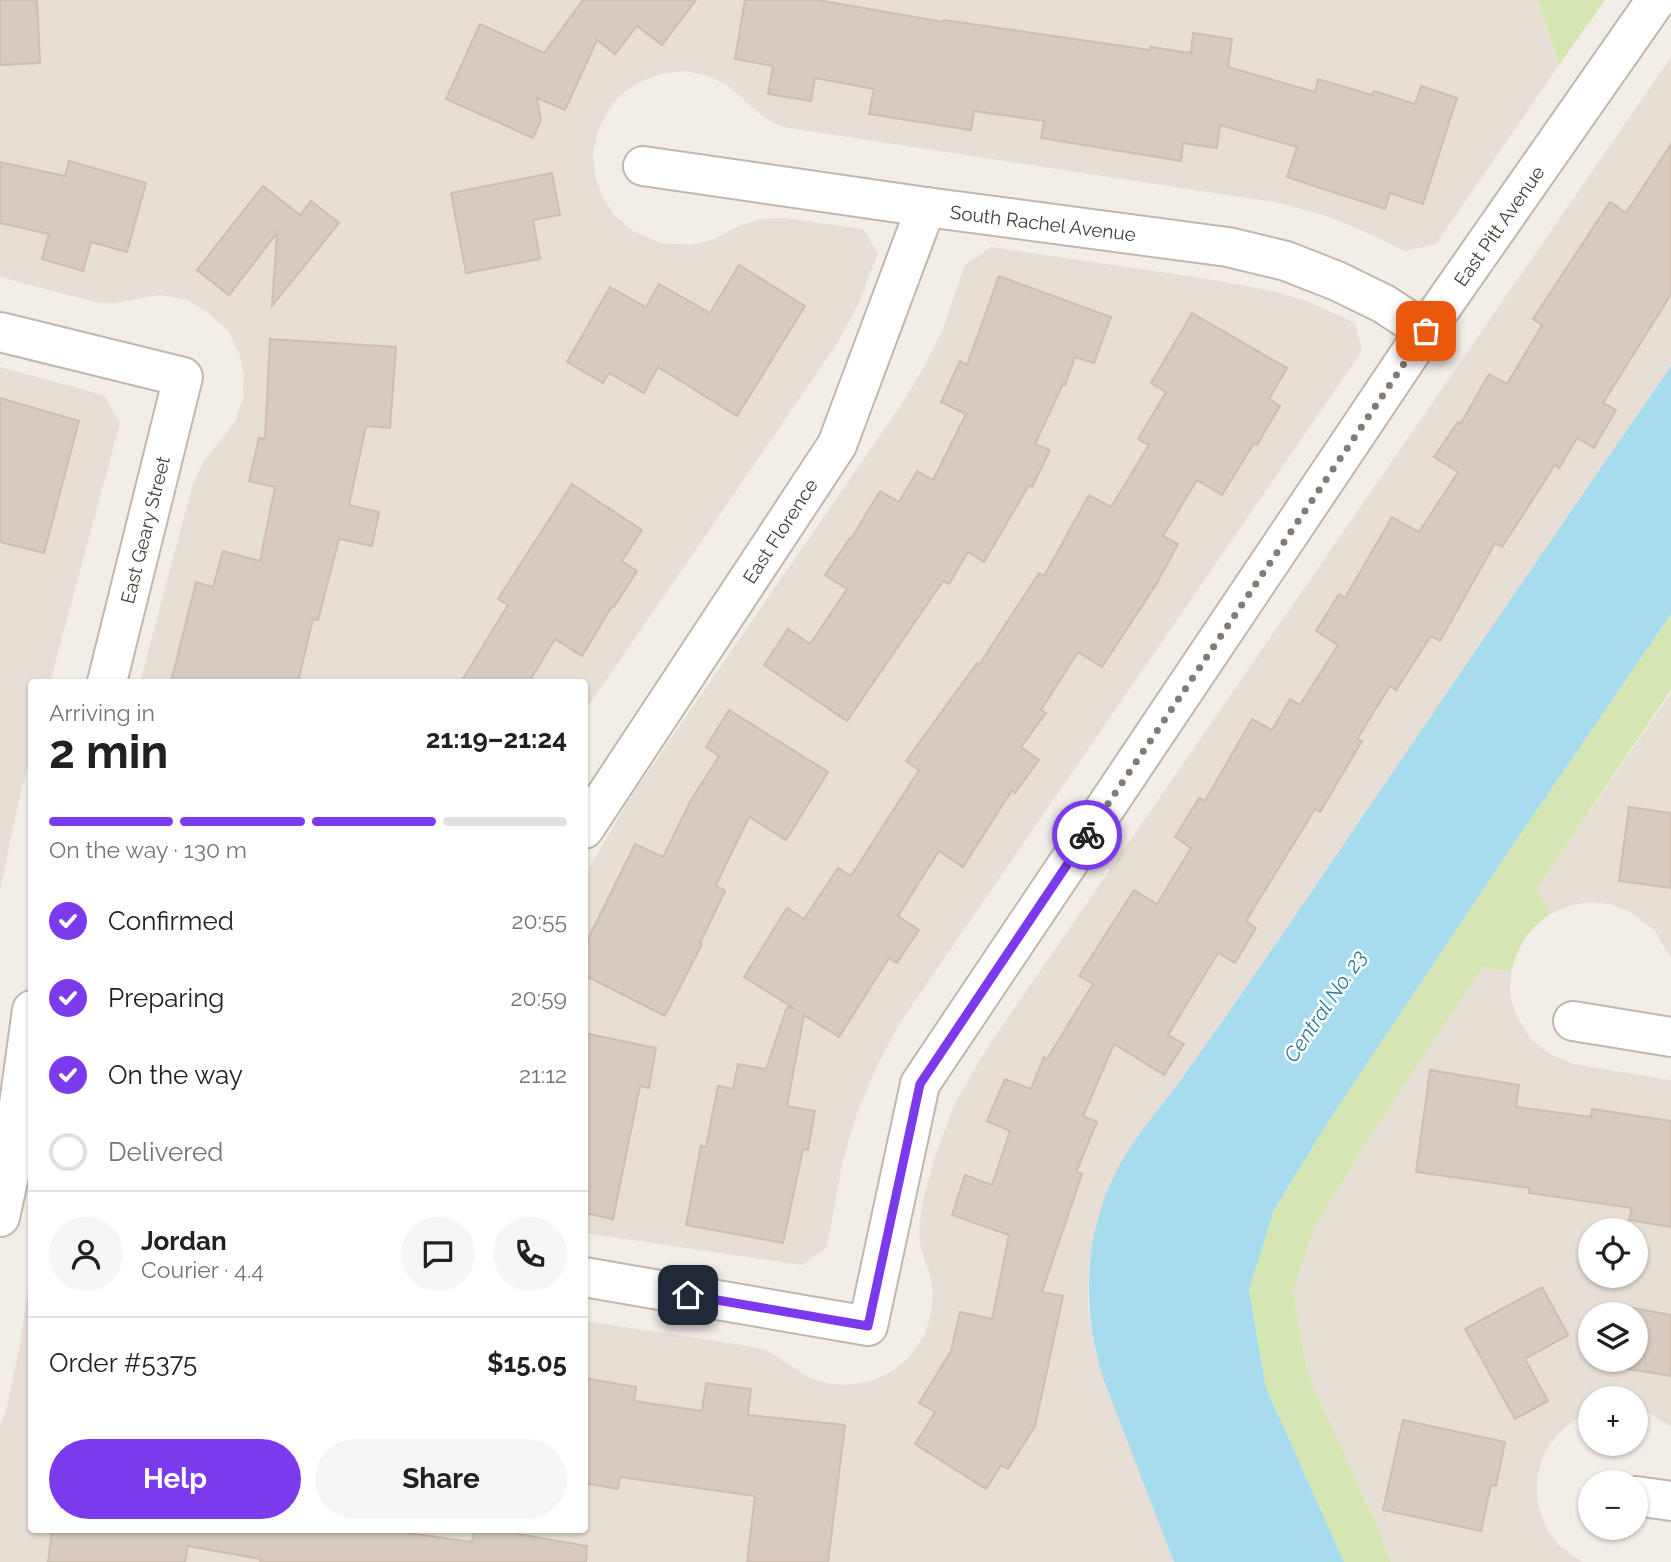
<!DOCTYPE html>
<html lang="en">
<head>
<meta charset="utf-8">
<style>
  :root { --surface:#fff; --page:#f6f6f6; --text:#202124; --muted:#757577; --line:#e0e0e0; --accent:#7c3aed }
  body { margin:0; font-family:Raleway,sans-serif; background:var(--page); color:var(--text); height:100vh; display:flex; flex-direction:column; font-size:26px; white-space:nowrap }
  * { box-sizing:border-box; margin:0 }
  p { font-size:23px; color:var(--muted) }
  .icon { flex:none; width:38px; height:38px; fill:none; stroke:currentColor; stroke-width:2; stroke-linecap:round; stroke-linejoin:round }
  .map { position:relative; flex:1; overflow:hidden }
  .panel { position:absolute; left:28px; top:679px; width:560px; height:854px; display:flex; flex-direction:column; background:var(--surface); border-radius:7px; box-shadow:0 2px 5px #0004 }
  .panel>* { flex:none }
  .controls { position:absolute; left:1578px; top:1218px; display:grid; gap:14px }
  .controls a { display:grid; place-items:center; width:70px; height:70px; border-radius:50%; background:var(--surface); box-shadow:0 2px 5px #0004; font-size:35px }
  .pin { position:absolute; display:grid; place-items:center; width:60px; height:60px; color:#fff; margin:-30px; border-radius:14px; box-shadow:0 4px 10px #0006 }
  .courier { position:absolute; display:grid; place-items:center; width:70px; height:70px; margin:-35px; border:5px solid #7c3aed; border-radius:50%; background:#fff; color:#222; box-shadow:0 2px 9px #0007 }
  .head em { font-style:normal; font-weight:700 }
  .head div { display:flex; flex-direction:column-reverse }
  .head { display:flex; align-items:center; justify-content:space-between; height:119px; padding:0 21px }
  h1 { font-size:46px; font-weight:700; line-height:52px }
  .bar { display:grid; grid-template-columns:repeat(4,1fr); gap:10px 7px; align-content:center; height:84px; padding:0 21px }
  .bar i { height:9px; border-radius:5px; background:var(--line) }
  .bar .current { background:var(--accent) }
  .bar p { grid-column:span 4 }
  .line { display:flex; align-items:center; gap:18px; padding:0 21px; border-top:2px solid var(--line) }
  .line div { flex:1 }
  .round { display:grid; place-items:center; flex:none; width:74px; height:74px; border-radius:37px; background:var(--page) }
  ol { padding:0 21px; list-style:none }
  li { display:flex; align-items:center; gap:21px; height:77px }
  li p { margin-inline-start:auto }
  li .icon { padding:7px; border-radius:50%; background:var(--accent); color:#fff; stroke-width:4 }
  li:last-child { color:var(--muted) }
  li i { width:38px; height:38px; border:4px solid var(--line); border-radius:50% }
  .cta { display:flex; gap:14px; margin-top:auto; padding:14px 21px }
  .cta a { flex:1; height:80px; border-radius:42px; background:var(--accent); color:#fff; font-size:28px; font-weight:700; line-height:80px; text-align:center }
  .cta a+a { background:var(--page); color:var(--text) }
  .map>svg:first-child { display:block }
  .residential { fill:#e7ded5; fill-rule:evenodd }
  .green { fill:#d6e6b2 }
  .water { fill:#a6dced }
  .building { fill:#d7cac0; stroke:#cebeb1; stroke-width:2 }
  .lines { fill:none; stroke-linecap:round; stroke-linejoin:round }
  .street-casing { stroke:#c1b7ad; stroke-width:42 }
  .street { stroke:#fff; stroke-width:38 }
  .done { stroke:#837b74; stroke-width:7; stroke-dasharray:0 12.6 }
  .route { stroke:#7c3aed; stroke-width:9 }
  .labels { text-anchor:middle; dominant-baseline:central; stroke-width:5; stroke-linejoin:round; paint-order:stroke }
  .street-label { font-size:19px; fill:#463d36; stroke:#fff }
  .water-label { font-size:21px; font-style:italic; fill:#2f7b96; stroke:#fff }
</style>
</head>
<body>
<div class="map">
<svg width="1671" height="1562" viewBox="0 0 1671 1562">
  <rect width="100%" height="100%" fill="#f3ede7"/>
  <g class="residential">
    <polygon points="0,0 1538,0 1559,65 1436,244 1405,251 1368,233 1329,217 1281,203 782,127 766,119 727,85 706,75 684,71 661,74 640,82 621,94 608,111 598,131 593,152 595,175 602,196 615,216 633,231 661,243 690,245 712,240 741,225 761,219 785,218 863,229 878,253 859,303 836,345 585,711 584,682 140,682 192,487 204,461 235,422 243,399 244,374 239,353 229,332 209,313 187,300 160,295 114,303 95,302 0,277"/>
    <polygon points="1671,57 1671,366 1218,1028 1171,1093 1098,1216 1089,1266 1088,1307 1095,1352 1174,1562 0,1562 0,1426 6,1411 20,1344 31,1268 32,1530 584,1530 585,1321 749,1346 768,1351 810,1378 827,1383 846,1385 871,1381 893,1371 911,1355 925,1334 931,1314 933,1292 930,1275 921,1250 919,1233 922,1204 936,1153 955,1104 971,1075 991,1042"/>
    <polygon points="991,247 1201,278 1273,291 1306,301 1355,323 1362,351 899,1024 876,1068 858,1110 843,1160 827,1247 802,1265 585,1233 585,874 632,795 901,405 923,369 944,327 965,265"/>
    <polygon points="0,367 104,395 120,423 50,682 32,682 31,752 16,813 0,892"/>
    <polygon points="1671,693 1671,958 1655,931 1629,911 1609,904 1589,902 1569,906 1550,914 1535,890"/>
    <path d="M1483,967l28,5 -1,23 8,24 13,20 18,15 25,10 97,16v347l-20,-13 -15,-4v-12h-45v14l-13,6 -15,11 -13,15 -8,16 -5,18v19l4,18 7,16 11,14 23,17h-191l-14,-36 -69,-151 -15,-82 21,-65 50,-82zM1591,1230h45v46h-45zM1591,1314h45v46h-45z"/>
  </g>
  <g class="green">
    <polygon points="1538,0 1605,0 1559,65"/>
    <path d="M1671,614v76l-135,199 14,25c-22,15 -32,32 -39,58l-28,-5 -119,179 -50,82 -21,65 15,82 69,151 14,36h-47l-78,-174 -17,-98 25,-80 54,-88 191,-286z"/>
  </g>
  <path class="water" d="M1671,366v248l-152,222 -191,286 -54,88 -25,80 17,98 78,174h-170l-71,-184c-21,-68 -20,-139 12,-204 16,-34 43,-63 65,-93 36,-50 71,-101 106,-152 128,-188 256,-376 385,-563z"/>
  <g class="building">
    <polygon points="0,0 37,0 40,63 0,65"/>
    <polygon points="583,0 696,0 662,45 637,26 615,54 597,40 565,110 537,98 541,120 533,138 446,99 480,24 544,53"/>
    <polygon points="745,0 818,0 943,22 944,20 1150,50 1150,47 1191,53 1193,33 1232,39 1228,67 1315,92 1318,79 1372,95 1374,91 1415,104 1421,86 1457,98 1423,204 1390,193 1385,209 1287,177 1297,147 1220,125 1217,148 1183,143 1181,161 1041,138 1044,121 974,111 971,130 869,114 874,89 815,78 811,101 768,94 773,66 735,59"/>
    <polygon points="1671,144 1671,294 1603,403 1616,410 1594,448 1577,438 1559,468 1555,465 1502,547 1495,543 1440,641 1431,636 1396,690 1390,686 1357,739 1362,741 1320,812 1315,809 1246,921 1256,928 1235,963 1218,953 1168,1035 1184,1044 1164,1075 1114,1044 1083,1116 1097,1122 1076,1172 1082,1174 1042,1292 1063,1296 1035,1426 1008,1469 1001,1465 986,1489 915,1444 935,1412 919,1403 951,1351 960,1312 992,1319 1009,1235 952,1215 965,1175 992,1185 1010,1131 987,1121 1005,1079 1031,1089 1044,1057 1047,1059 1093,984 1079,976 1134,890 1157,904 1191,848 1175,837 1199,798 1205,801 1252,719 1272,730 1290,699 1300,705 1338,645 1316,631 1339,594 1345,598 1392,517 1419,532 1458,472 1434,457 1458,422 1461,423 1489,374 1507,384 1542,325 1533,319 1610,202 1626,213"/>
    <polygon points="69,161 146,183 127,252 91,242 83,271 42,259 49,234 0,223 0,162 65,176"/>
    <polygon points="552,173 560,215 533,220 540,259 466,273 451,193"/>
    <polygon points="263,186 300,215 311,201 339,223 272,306 277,233 229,295 197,270"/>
    <polygon points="739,265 805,306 737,416 658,367 644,393 609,373 603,383 567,362 610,287 646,307 659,284 710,313"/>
    <polygon points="999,276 1111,317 1094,363 1075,357 1065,385 1063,384 1035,444 1050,450 1032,487 1029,485 984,562 968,552 949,584 943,581 847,721 764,665 788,629 810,644 847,589 825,575 850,538 851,539 880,491 899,502 917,471 933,480 966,414 941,402 960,361 967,365"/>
    <polygon points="1192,313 1287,368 1269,399 1280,406 1257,445 1254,443 1222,495 1197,480 1163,536 1178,544 1157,583 1102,667 1078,652 1041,710 1046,713 1021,747 1039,760 1015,793 1012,790 963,867 939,851 898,916 919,930 897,963 889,958 839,1037 804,1015 787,1106 815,1111 808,1150 803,1149 783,1243 686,1225 701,1146 706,1147 718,1086 733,1089 738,1064 766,1069 787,1007 795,1009 744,977 787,908 804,919 838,868 851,876 919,770 906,761 977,663 979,665 1039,573 1044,576 1089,495 1111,507 1149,445 1138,439 1166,392 1151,383"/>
    <polygon points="270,339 396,347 390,428 366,426 349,505 379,512 372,546 339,539 318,620 313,619 298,682 171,682 196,582 213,587 223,551 260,561 275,487 249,481 259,438 265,439"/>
    <polygon points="0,398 79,421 44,553 0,542"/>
    <polygon points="572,484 642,530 622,561 637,571 614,607 612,606 582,656 555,639 529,682 461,682 508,605 498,599"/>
    <polygon points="729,710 828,772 786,840 749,817 716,885 725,891 700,943 702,944 665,1016 584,975 584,947 635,844 663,857 691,800 719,756 706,747"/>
    <polygon points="1629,807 1671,813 1671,888 1619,881"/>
    <polygon points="584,1033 656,1048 649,1088 640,1086 613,1219 584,1213"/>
    <polygon points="1430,1070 1519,1085 1516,1107 1591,1117 1592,1109 1671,1121 1671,1227 1629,1220 1632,1208 1529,1193 1529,1188 1416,1172"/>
    <polygon points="1542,1287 1568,1335 1525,1359 1548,1401 1515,1419 1465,1329"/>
    <polygon points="1633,1308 1671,1315 1671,1376 1622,1368 1624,1360 1636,1360 1636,1314 1632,1314"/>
    <polygon points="584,1378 636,1387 634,1401 702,1411 706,1383 751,1389 748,1415 845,1425 828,1562 747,1562 755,1496 620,1477 618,1489 584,1483"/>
    <polygon points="1403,1420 1505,1442 1496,1486 1491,1485 1481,1531 1383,1510"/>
    <polygon points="52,1530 409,1530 408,1533 472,1542 474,1530 518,1530 518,1534 587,1546 586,1562 260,1562 261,1559 188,1546 185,1562 48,1562"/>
  </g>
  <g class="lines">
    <g class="street-casing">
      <g id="street">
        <polyline points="643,166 926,207 1228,247 1286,261 1337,281 1384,304 1425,331"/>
        <polyline points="0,332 183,377 107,682"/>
        <polyline points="584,829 837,445 926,207"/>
        <polyline points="1573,1021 1671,1037"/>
        <polyline points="0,1217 9,1176 32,1010"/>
        <polyline points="584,1277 868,1326 920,1084 1425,331 1656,0"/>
        <polyline points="1636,1496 1671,1501"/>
      </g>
    </g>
    <use href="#street" class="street"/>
  </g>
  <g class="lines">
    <polyline class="done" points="1087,835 1426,331"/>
    <polyline class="route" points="688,1295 868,1326 920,1084 1087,835"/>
  </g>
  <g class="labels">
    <g class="street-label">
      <text transform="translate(1043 223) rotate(7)">South Rachel Avenue</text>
      <text transform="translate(1499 226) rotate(-55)">East Pitt Avenue</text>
      <text transform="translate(145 530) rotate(-76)">East Geary Street</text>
      <text transform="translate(780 531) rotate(-57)">East Florence</text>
    </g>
    <g class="water-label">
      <text transform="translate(1325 1006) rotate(-56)">Central No. 23</text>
    </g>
  </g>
</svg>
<div class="controls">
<a><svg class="icon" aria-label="locate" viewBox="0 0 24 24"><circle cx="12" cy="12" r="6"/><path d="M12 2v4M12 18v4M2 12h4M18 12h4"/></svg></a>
<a><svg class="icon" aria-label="layers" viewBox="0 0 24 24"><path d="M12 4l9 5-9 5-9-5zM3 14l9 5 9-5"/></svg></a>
<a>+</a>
<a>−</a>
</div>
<div class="pin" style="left:1426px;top:331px;background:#ea580c"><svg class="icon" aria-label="bag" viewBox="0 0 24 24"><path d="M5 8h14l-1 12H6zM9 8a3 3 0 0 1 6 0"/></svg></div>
<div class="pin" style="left:688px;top:1295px;background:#1f2937"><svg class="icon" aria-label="home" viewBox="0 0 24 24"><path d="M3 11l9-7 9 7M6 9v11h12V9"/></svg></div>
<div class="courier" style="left:1087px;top:835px"><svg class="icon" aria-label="bike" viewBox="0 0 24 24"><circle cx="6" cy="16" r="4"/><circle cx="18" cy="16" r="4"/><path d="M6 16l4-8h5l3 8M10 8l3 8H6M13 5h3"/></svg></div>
<section class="panel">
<div class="head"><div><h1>2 min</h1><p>Arriving in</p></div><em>21:19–21:24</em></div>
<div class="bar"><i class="current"></i><i class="current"></i><i class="current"></i><i></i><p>On the way · 130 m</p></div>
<ol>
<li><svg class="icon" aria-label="check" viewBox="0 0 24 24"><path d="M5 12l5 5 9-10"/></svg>Confirmed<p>20:55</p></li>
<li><svg class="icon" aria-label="check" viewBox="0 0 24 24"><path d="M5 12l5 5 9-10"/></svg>Preparing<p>20:59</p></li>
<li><svg class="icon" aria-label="check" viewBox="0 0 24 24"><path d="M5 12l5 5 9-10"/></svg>On the way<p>21:12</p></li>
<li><i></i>Delivered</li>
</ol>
<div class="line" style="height:126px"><a class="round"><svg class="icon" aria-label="person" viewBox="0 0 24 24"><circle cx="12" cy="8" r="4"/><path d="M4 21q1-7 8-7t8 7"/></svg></a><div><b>Jordan</b><p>Courier · 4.4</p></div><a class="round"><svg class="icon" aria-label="chat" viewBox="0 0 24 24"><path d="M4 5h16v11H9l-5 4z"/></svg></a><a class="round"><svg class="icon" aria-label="phone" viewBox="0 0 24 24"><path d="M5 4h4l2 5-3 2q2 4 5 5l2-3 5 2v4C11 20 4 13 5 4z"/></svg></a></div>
<div class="line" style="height:91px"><div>Order #5375</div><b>$15.05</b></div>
<div class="cta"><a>Help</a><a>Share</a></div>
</section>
</div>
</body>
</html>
